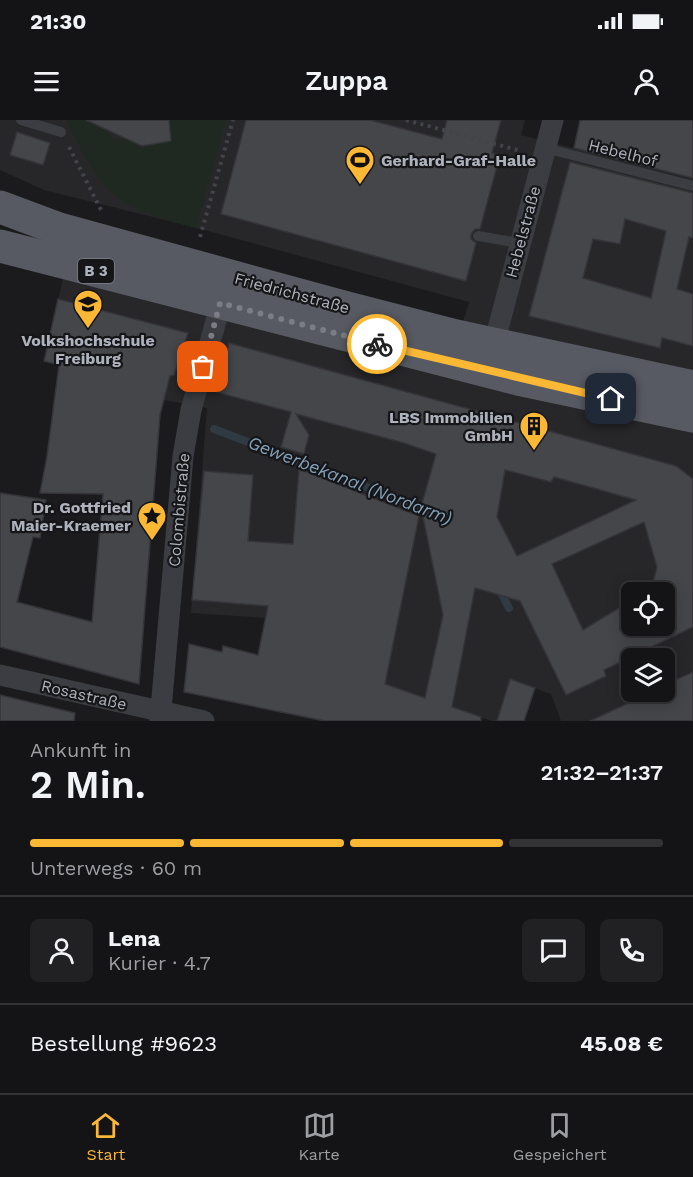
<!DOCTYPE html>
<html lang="de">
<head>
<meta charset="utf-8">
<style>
  :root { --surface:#141416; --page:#212123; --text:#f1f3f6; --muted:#9d9ea1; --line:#333335; --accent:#fbb835 }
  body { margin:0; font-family:"Work Sans",sans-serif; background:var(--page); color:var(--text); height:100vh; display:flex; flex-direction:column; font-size:22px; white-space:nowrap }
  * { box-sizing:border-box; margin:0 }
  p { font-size:20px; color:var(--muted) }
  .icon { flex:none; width:33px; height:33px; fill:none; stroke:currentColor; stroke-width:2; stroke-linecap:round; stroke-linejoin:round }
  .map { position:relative; height:601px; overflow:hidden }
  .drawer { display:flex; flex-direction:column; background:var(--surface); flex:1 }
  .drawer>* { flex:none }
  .tools { position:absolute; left:621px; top:462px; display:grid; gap:12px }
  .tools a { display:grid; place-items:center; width:54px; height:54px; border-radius:9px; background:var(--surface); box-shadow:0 3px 15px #0003,0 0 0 2px var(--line); font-size:30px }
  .pin { position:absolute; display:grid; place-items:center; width:51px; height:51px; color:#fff; margin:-26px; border-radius:12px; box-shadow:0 3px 9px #0006 }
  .courier { position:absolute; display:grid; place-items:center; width:60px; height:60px; margin:-30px; border:4px solid #fbb835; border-radius:50%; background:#fff; color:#222; box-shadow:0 2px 8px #0007 }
  .headline em { font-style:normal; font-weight:600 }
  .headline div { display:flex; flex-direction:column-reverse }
  .headline { display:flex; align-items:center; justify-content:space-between; height:102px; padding:0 30px }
  h1 { font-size:39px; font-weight:600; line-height:45px }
  .bar { display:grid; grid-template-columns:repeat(4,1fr); gap:9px 6px; align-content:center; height:72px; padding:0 30px }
  .bar i { height:8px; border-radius:4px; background:var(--line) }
  .bar .selected { background:var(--accent) }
  .bar p { grid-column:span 4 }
  .line { display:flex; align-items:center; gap:15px; padding:0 30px; border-top:2px solid var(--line) }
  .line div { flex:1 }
  .round { display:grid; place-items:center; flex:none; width:63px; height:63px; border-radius:9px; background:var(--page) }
  .status { display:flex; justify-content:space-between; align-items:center; height:42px; padding:0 30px; background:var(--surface); direction:ltr }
  .status svg { height:16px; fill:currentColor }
  header { display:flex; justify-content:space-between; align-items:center; height:78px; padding:0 30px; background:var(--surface); font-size:27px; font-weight:600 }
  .tabs { display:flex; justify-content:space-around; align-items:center; height:84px; border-top:2px solid var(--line); background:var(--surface); font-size:16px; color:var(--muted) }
  .tabs a { display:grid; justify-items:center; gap:3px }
  .tabs .selected { color:var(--accent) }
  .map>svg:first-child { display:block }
  .built { fill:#27272a; fill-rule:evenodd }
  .green { fill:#202921 }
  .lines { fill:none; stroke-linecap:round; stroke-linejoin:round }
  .stream { stroke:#2f3a43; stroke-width:8 }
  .building { fill:#45464a; stroke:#353539; stroke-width:1.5; fill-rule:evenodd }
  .path { stroke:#41444a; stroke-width:4; stroke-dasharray:3 4.5; stroke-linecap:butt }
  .service { stroke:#3b3d42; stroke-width:10 }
  .minor { stroke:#3b3d42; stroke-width:21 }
  .primary { stroke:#575a62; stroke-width:33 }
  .done { stroke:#7a7d85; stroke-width:6; stroke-dasharray:0 10.8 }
  .route { stroke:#fbb835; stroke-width:8 }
  .labels { text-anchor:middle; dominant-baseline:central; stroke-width:4.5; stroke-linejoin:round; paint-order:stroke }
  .shield { fill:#161618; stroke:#80838c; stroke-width:1.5 }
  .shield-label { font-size:15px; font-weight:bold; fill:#adb2bd }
  .street-label { font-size:16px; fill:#adb2bd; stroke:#161618 }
  .poi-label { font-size:16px; font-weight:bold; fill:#adb2bd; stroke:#161618; text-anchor:end }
  .water-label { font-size:18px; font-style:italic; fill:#83a0b9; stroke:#161618 }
</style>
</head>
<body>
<div class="status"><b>21:30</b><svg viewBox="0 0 49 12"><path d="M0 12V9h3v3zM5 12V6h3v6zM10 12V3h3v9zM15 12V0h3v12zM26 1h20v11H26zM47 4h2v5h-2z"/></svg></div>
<header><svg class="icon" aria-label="menu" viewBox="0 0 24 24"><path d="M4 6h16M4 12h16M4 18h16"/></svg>Zuppa<svg class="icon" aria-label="person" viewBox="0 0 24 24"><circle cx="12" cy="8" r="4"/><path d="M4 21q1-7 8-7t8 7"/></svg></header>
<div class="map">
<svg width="693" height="601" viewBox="0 0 693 601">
  <rect width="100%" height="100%" fill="#1b1b1d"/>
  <path class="built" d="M0,0h525l-4,15 172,43v543h-132l-10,-27 -41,-15 -13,42h-5l-76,-26 -61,-14 -58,-61 -106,-7 16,-205 -43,-8 -62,-23 -58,-16 25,-109 386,96 14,-46 -272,-74 -153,-38 -44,-20zM632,472h32v34h-32zM632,538h32v34h-32z"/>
  <path class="green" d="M66,0h42l2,18 31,3v5l30,-5 -2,-21h57l-30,108c-82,-21 -93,-32 -130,-108z"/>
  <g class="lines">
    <g class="stream">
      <polyline points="214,309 432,392"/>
      <polyline points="498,467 509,488"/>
    </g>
  </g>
  <g class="building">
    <polygon points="86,0 169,0 171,21 142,26"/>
    <polygon points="246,0 370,0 442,19 447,0 501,0 492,33 500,35 480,109 475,109 471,114 471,119 476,123 466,161 221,94"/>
    <polygon points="580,0 693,0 693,58 574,28"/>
    <polygon points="17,12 50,23 43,45 10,35"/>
    <path d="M570,42l123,31v45l-4,-1 -12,52 16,5v52l-31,-8 -2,10 -131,-32zM625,99l41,12 -15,67 -68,-20 10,-39 27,5z"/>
    <polygon points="58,179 188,213 174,255 170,256 160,295 139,564 0,527 0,373 46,380 40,418 33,417 17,482 92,502 103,374 40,373 47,336 59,245 44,241"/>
    <path d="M229,223l447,123 17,13v148l-89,43 2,6 -40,19 -46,-94 -45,-13 -23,119 29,10v4h-156l-141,-29 5,-48 33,8 1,-6 35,9 10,-49 -76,-6 12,-129 49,4 -5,66 45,3 6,-75 120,47 -34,168 40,14 18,-83 -22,-108 15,-53 -32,-11 -108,-29 13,21 -5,19 -23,-7 10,-35 -75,-20zM505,350l46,12 3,-5 82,23 -119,56 -20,-39zM644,402l13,45 -4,16 -9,9h20v34h-32v-26l-49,30 -31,-66z"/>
    <polygon points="693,552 693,601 590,601 652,572 664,572 664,565"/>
    <polygon points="510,559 535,568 524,601 497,601"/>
    <polygon points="0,575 75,593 74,601 0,601"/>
  </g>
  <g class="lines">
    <g class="path">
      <polyline points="406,0 521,31"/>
      <polyline points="69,27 101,90"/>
      <polyline points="200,117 233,0"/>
    </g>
    <g class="service">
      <polyline points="21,0 61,12"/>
      <polyline points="545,28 693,66"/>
      <polyline points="478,116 519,123"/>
    </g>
    <g class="minor">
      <polyline points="494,224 553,0"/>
      <polyline points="0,555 204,601"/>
      <polyline points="160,601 183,336 191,290 221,183"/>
    </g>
    <g class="primary">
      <polyline points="0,87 59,109 347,188 456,216 693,267"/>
      <polyline points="0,126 518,259 693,296"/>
    </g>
  </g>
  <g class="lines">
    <polyline class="done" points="203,247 220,183 377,224"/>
    <polyline class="route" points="377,224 611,279"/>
  </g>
  <defs>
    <g id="stadium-pin" transform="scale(1.5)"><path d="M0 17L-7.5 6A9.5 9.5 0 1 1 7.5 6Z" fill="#fbb835" stroke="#161618"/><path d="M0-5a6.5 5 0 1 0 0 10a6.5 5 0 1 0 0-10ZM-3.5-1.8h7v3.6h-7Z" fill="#111"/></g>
    <g id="university-pin" transform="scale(1.5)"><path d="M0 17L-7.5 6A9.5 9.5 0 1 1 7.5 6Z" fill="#fbb835" stroke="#161618"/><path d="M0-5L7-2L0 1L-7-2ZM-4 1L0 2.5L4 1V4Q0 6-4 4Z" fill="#111"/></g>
    <g id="building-pin" transform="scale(1.5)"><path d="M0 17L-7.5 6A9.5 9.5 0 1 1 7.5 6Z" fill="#fbb835" stroke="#161618"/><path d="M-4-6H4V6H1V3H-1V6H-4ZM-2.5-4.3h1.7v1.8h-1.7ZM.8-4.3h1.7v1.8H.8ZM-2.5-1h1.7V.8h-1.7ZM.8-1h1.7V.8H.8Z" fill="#111"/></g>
    <g id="sight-pin" transform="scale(1.5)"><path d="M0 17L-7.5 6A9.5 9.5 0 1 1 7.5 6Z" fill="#fbb835" stroke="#161618"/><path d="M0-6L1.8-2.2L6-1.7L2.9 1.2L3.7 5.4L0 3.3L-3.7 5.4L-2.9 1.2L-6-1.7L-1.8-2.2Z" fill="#111"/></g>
  </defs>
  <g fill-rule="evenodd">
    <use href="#stadium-pin" x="360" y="40"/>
    <use href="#university-pin" x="88" y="184"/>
    <use href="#building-pin" x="534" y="306"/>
    <use href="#sight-pin" x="152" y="396"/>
  </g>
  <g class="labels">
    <rect class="shield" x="78" y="139" width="36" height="24" rx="4.5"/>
    <g class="shield-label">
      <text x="96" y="151">B 3</text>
    </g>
    <g class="street-label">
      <text transform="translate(623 33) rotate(14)">Hebelhof</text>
      <text transform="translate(523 112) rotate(-75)">Hebelstraße</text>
      <text transform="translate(292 173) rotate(15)">Friedrichstraße</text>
      <text transform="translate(179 390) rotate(-85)">Colombistraße</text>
      <text transform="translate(84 575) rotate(13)">Rosastraße</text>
    </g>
    <g class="poi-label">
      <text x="381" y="40" text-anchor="start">Gerhard-Graf-Halle</text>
      <text x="88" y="220" text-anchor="middle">Volkshochschule<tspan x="88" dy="18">Freiburg</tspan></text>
      <text x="513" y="297">LBS Immobilien<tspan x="513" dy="18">GmbH</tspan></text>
      <text x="131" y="387">Dr. Gottfried<tspan x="131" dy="18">Maier-Kraemer</tspan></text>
    </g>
    <g class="water-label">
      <text transform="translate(350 360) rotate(21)">Gewerbekanal (Nordarm)</text>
    </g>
  </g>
</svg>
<div class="tools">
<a><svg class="icon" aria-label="locate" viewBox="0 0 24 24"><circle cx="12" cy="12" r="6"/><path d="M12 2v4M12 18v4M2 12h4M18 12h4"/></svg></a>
<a><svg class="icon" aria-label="layers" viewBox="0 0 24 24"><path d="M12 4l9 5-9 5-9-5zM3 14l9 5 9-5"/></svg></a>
</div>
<div class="pin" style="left:203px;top:247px;background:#ea580c"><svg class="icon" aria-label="bag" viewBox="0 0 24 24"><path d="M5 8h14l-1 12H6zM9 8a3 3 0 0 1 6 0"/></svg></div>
<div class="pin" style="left:611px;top:279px;background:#1f2937"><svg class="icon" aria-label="home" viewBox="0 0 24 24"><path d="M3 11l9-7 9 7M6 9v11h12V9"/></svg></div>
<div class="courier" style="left:377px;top:224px"><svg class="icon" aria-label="bike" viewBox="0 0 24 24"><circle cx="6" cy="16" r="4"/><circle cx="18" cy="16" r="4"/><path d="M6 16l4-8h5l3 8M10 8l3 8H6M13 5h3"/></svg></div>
</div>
<section class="drawer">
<div class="headline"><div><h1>2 Min.</h1><p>Ankunft in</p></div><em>21:32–21:37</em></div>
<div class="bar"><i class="selected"></i><i class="selected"></i><i class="selected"></i><i></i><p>Unterwegs · 60 m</p></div>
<div class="line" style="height:108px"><a class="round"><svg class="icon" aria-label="person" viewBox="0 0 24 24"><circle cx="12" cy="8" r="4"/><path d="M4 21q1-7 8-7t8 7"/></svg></a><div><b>Lena</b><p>Kurier · 4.7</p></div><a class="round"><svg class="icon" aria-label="chat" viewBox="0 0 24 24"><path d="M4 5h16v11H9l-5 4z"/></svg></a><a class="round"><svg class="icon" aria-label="phone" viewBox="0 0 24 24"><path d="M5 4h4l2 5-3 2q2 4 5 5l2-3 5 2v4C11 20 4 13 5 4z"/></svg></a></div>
<div class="line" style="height:78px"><div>Bestellung #9623</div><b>45.08 €</b></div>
</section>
<nav class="tabs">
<a class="selected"><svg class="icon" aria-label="home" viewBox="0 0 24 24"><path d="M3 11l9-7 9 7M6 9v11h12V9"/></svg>Start</a>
<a><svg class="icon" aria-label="map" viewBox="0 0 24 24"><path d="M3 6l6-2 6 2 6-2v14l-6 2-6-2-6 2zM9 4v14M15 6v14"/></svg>Karte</a>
<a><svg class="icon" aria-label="saved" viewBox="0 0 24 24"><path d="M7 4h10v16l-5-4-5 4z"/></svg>Gespeichert</a>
</nav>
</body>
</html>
